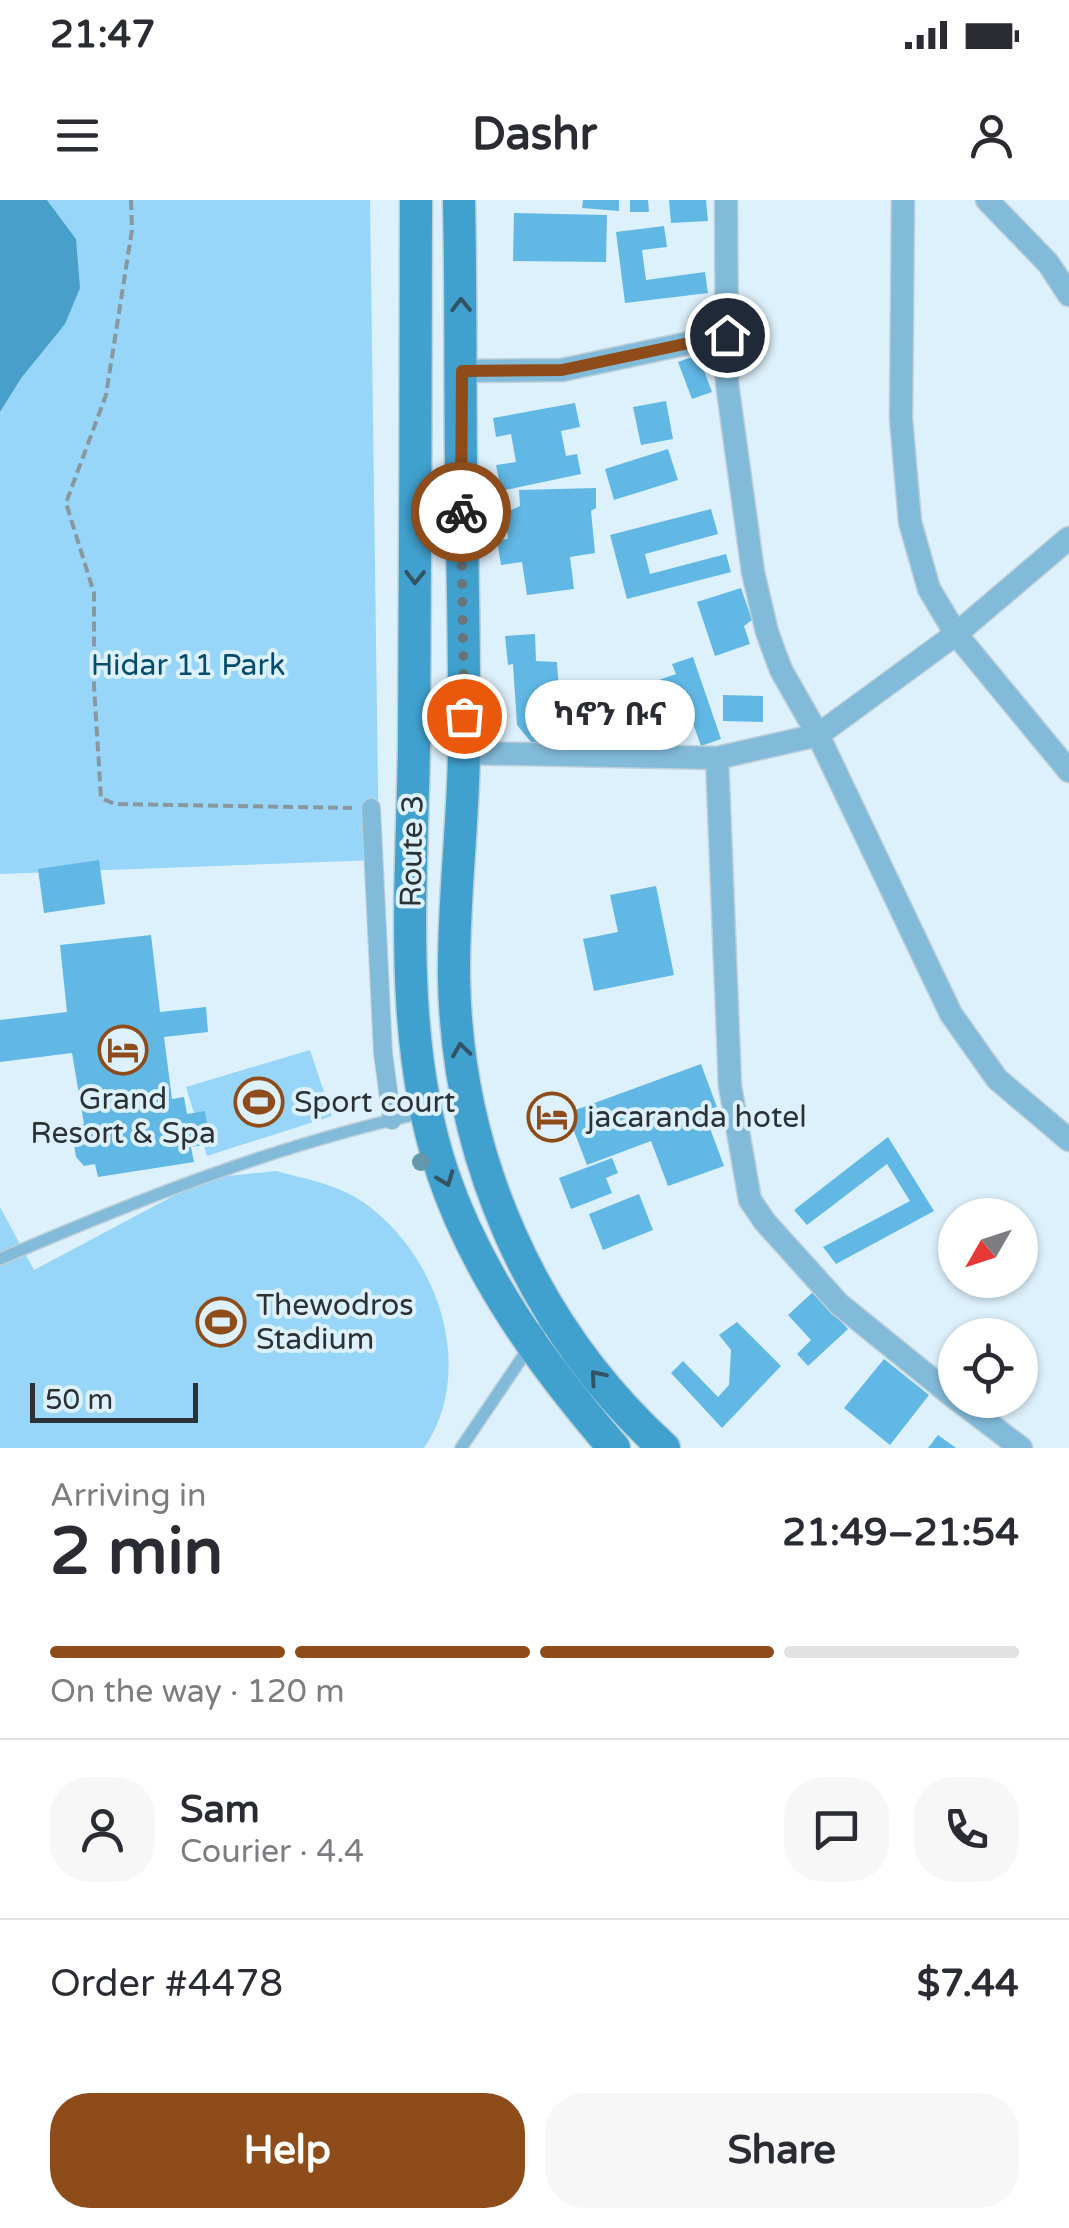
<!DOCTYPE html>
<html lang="en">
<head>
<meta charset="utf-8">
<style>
  :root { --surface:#fff; --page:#f7f7f7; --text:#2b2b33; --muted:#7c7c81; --line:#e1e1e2; --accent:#8e4c1b }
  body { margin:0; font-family:"Varela Round","Noto Sans Ethiopic",sans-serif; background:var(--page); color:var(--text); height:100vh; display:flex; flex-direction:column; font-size:38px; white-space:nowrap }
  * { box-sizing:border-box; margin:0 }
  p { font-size:32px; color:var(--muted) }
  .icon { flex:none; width:55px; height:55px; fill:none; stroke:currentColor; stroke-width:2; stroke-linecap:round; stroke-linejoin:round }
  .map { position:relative; height:1248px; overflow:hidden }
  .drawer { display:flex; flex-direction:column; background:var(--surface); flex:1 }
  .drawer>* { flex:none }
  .needle { width:65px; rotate:231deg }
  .fabs { position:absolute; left:938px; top:998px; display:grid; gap:20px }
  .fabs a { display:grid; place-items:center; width:100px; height:100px; border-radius:50%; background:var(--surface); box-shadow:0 2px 8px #0004; font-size:50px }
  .scale { position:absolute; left:30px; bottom:25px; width:168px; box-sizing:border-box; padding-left:10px; border:5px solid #2b3236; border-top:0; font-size:28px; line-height:35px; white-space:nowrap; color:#2b3236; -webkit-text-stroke:8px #ddf1fc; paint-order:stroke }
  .pin { position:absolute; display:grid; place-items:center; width:85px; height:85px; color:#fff; margin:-42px; border:5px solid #fff; border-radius:50%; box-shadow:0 2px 10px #0007 }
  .courier { position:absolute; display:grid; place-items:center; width:100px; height:100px; margin:-50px; border:8px solid #8e4c1b; border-radius:50%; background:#fff; color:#222; box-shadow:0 2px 12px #0007 }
  .bubble { position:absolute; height:70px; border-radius:35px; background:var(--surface); box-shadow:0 2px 8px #0004; font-size:32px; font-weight:700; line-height:70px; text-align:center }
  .overview em { font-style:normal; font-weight:700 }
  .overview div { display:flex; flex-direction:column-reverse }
  .overview { display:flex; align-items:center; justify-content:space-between; height:170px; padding:0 50px }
  h1 { font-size:65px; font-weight:700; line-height:75px }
  .bar { display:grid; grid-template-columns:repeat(4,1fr); gap:15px 10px; align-content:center; height:120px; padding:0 50px }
  .bar i { height:12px; border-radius:8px; background:var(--line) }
  .bar .selected { background:var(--accent) }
  .bar p { grid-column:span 4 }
  .line { display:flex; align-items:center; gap:25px; padding:0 50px; border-top:2px solid var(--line) }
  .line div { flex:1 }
  .round { display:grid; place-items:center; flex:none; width:105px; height:105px; border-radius:40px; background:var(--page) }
  .action { display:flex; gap:20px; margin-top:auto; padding:20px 50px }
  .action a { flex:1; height:115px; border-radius:40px; background:var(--accent); color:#fff; font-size:40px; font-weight:700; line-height:115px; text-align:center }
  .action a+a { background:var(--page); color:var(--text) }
  .status { display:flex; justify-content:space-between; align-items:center; height:70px; padding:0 50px; background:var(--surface); direction:ltr }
  .status svg { height:28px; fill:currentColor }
  header { display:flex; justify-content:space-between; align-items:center; height:130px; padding:0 50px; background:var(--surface); font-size:45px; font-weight:700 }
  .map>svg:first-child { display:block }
  .green { fill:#97d6f8 }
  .water { fill:#479fca }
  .building { fill:#61b8e5 }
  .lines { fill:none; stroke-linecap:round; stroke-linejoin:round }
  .service-casing { stroke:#bdcfd8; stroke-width:14 }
  .pedestrian-casing { stroke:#bdcfd8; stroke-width:20 }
  .minor-casing { stroke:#bdcfd8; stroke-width:25 }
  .secondary-casing { stroke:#bdcfd8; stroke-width:35 }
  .path { stroke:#89979f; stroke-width:4; stroke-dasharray:10 5; stroke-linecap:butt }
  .service { stroke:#82bbda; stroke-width:11 }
  .pedestrian { stroke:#82bbda; stroke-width:18 }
  .minor { stroke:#82bbda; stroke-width:22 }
  .secondary { stroke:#40a1cf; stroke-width:32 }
  .tree { fill:#6397ac }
  .oneway { stroke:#315364 }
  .done { stroke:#69757b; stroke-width:10; stroke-dasharray:0 18 }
  .route { stroke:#8e4c1b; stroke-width:12 }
  .labels { text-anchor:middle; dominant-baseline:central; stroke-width:8; stroke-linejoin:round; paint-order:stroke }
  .park-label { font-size:30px; fill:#004d6b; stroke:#ddf1fc }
  .street-label { font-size:30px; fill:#2b3236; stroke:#ddf1fc }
  .poi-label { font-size:30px; fill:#2b3236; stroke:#ddf1fc; text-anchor:start }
</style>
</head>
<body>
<div class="status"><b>21:47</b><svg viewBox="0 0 49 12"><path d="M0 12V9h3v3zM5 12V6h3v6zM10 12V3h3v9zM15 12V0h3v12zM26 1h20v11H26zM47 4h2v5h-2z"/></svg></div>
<header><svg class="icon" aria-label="menu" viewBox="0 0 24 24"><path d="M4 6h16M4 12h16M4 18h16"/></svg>Dashr<svg class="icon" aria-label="person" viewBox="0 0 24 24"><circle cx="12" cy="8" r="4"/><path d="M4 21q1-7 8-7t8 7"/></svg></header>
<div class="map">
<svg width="1069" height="1248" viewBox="0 0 1069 1248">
  <rect width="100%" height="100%" fill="#ddf1fc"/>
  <g class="green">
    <polygon points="47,0 370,0 379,660 0,674 0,212 22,177 76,39"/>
    <polygon points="310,850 332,916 207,956 186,887"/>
    <path d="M276,971c29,8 61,13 87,31 74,51 115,167 61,246h-424v-241l34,63 160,-85 34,-9z"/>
  </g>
  <polygon class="water" points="0,0 47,0 76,39 80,88 65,124 22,177 0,212"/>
  <g class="building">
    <polygon points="583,0 619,0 619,11 582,8"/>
    <polygon points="630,0 648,0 649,12 630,12"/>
    <polygon points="669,0 706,0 708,21 671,23"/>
    <polygon points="514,13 607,15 606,62 513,61"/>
    <polygon points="664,26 667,47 642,50 646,80 705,72 708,93 625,103 616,32"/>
    <polygon points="698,155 712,192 692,199 678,162"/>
    <polygon points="666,201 673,239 641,245 633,207"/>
    <polygon points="575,203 580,227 561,231 566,256 577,254 581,274 501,291 496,265 516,262 511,234 496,237 493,218"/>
    <polygon points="668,249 678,280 614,300 605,269"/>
    <polygon points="596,288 596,308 591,311 595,353 570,357 574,389 527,395 522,362 501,365 497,340 508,339 505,313 520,306 519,290"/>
    <polygon points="711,309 718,334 645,354 650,374 726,354 731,372 627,399 610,335"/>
    <polygon points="741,388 752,420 744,426 750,444 715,456 697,402"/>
    <polygon points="535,434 536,461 557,462 560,507 591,505 594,545 536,548 517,525 513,464 508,465 505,436"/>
    <polygon points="693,457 721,539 701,546 687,506 648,520 636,488 676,474 672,464"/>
    <polygon points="723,495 763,496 763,522 723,521"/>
    <polygon points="99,660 105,704 44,713 38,669"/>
    <polygon points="656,686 674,775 594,791 583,739 618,732 610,695"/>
    <polygon points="151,735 160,812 206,807 208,832 164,837 172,899 184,897 187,914 205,911 210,944 191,947 194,962 98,977 95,964 84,966 76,957 71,926 84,924 72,853 0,862 0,820 67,812 60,745"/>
    <polygon points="701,864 721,918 708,923 724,966 668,986 651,941 587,965 567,913"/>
    <polygon points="888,937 934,1011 836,1064 823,1047 910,1001 887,964 807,1025 794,1010"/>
    <polygon points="612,958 618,973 606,978 612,993 571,1009 559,978"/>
    <polygon points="639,994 653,1030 603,1050 589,1014"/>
    <polygon points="813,1092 848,1129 808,1166 797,1154 811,1140 788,1115"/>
    <polygon points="737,1122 781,1166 722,1228 671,1173 683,1161 718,1197 729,1185 731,1150 719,1135"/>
    <polygon points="884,1159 929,1195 890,1245 844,1208"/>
    <polygon points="938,1235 956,1248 928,1248"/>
  </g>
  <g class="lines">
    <g class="service-casing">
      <g id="service">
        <path d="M0,1059c137,-59 276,-114 422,-146"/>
        <polyline points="461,1248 551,1115"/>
      </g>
    </g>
    <g class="pedestrian-casing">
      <polyline id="pedestrian" points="371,608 383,853 392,920"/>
    </g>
    <g class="minor-casing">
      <g id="minor">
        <polyline points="726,0 727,183 753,372 767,432 781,470 818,535 951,814 997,879 1069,940"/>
        <polyline points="903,0 901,219 910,322 929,389 956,434 1069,571"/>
        <polyline points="987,0 1048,63 1069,95"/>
        <polyline points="462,171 562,170 727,135"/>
        <polyline points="464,553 717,558 818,535 956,434 1069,338"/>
        <polyline points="717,558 730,886 750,1000 765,1022 839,1104 955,1198"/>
        <polyline points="958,1200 1021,1248"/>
      </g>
    </g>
    <g class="secondary-casing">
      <g id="secondary">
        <path d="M416,0c0,182 -1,363 -2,545 -2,141 -17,293 29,429 35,103 101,193 171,274"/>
        <path d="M459,0c2,88 1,176 2,264 1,96 4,192 3,288 -1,75 -11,151 -10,226 3,179 78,350 210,470"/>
      </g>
    </g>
    <polyline class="path" points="131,0 132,30 106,195 66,303 94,393 94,486 101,598 115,604 352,608"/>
    <use href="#service" class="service"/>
    <use href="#pedestrian" class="pedestrian"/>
    <use href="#minor" class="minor"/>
    <use href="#secondary" class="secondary"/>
  </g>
  <circle class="tree" cx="421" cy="962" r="9"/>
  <defs><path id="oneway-chevron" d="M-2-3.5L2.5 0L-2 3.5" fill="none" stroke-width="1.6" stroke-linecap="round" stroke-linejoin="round" transform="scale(2.5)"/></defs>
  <g class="oneway">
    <use href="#oneway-chevron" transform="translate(461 105) rotate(-91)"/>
    <use href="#oneway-chevron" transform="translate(415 377) rotate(91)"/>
    <use href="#oneway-chevron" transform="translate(461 850) rotate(-98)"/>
    <use href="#oneway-chevron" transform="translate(446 979) rotate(69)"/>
    <use href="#oneway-chevron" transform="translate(597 1177) rotate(-130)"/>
  </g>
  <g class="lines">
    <polyline class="done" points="461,312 464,516"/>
    <polyline class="route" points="461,312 462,171 562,170 727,135"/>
  </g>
  <defs>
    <g id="hotel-ring" transform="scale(2.5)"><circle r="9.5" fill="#ddf1fc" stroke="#8e4c1b" stroke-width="1.5"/><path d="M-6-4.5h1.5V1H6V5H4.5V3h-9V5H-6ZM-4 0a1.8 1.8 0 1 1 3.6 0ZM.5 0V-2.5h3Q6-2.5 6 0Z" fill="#8e4c1b"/></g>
    <g id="stadium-ring" transform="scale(2.5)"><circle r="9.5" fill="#ddf1fc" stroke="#8e4c1b" stroke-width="1.5"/><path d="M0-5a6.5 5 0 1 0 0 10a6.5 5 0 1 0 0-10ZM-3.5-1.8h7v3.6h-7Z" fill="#8e4c1b"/></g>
  </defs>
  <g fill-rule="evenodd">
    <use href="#hotel-ring" x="123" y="850"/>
    <use href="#stadium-ring" x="259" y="902"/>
    <use href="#hotel-ring" x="552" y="917"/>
    <use href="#stadium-ring" x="221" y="1122"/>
  </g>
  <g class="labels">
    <g class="park-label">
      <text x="188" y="465">Hidar 11 Park</text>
    </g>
    <g class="street-label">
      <text transform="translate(412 651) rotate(-89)">Route 3</text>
    </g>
    <g class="poi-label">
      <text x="123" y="899" text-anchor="middle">Grand<tspan x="123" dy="34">Resort &amp; Spa</tspan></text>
      <text x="294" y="902">Sport court</text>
      <text x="587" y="917">jacaranda hotel</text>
      <text x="256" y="1105">Thewodros<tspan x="256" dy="34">Stadium</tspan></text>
    </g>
  </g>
</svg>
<div class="fabs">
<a><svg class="needle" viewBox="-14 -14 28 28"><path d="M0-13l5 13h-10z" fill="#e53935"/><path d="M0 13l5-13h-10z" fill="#7c7c81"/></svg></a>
<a><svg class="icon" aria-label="locate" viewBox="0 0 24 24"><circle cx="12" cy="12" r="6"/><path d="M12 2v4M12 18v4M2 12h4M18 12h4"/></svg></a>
</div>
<div class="scale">50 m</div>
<div class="pin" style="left:464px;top:516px;background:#ea580c"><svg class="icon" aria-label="bag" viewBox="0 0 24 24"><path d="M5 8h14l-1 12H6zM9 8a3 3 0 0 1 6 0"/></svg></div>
<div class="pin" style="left:727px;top:135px;background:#1f2937"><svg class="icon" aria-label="home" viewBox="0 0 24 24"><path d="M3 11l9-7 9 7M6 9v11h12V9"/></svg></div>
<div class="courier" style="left:461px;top:312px"><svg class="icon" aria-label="bike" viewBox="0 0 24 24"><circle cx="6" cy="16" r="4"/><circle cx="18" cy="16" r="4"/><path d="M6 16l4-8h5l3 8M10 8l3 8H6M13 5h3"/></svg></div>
<div class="bubble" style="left:525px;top:480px;width:170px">ካኖን ቡና</div>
</div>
<section class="drawer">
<div class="overview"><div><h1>2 min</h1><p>Arriving in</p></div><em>21:49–21:54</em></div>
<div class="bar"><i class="selected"></i><i class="selected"></i><i class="selected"></i><i></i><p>On the way · 120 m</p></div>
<div class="line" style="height:180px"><a class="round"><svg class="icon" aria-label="person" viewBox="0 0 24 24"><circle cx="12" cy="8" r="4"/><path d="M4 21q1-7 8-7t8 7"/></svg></a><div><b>Sam</b><p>Courier · 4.4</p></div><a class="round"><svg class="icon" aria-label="chat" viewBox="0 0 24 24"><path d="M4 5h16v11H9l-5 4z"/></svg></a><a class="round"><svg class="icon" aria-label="phone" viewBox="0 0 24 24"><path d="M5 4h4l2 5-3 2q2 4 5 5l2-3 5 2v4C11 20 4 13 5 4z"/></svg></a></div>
<div class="line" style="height:130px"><div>Order #4478</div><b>$7.44</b></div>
<div class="action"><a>Help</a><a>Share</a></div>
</section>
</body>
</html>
